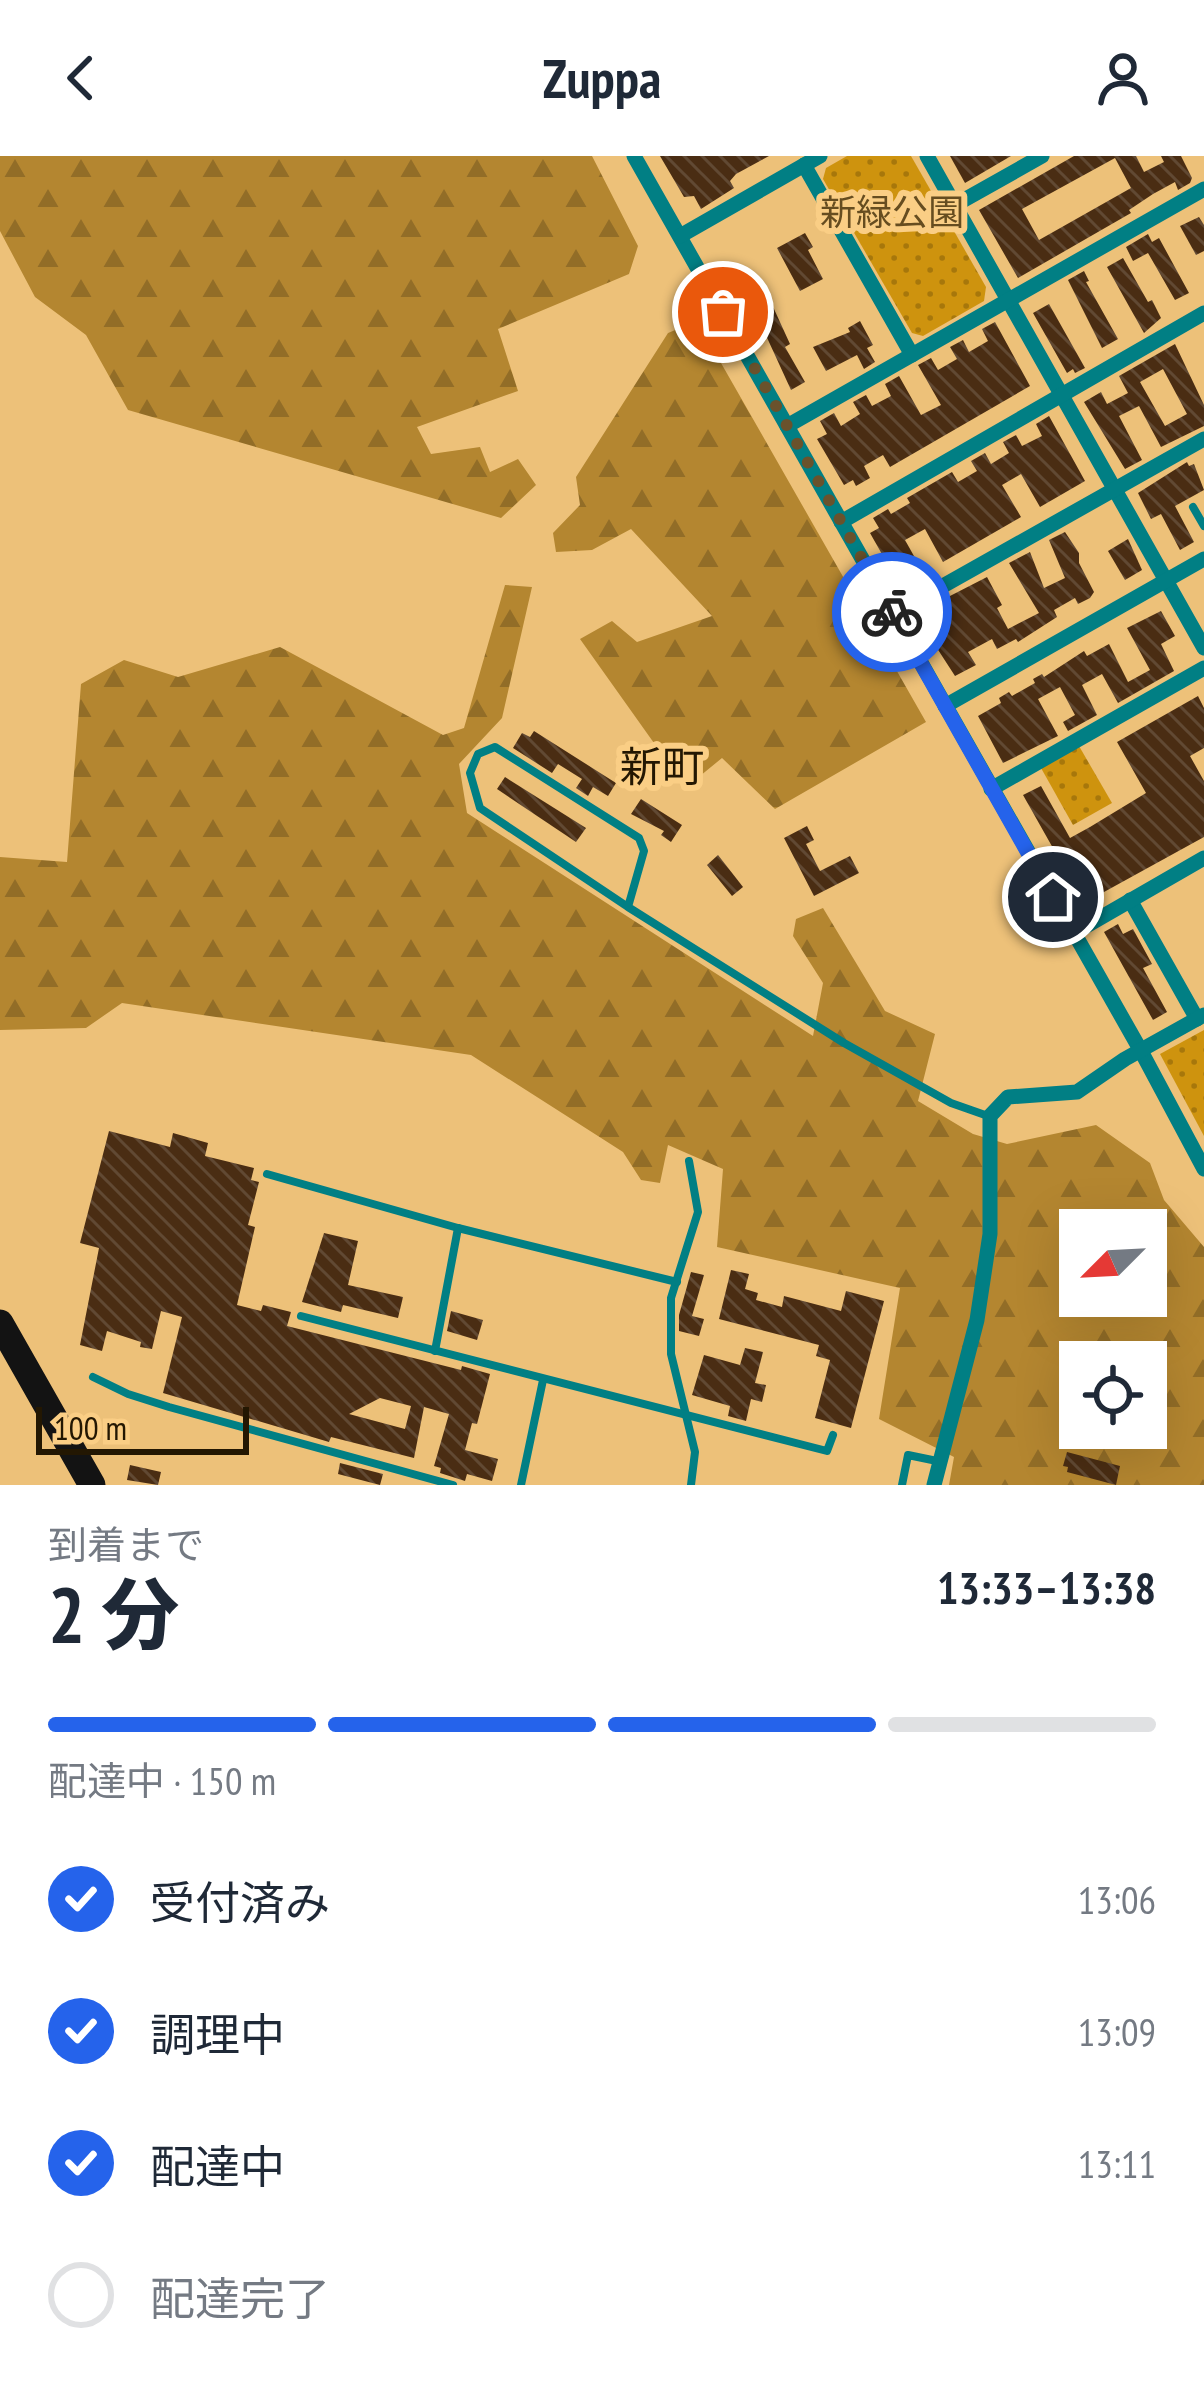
<!DOCTYPE html>
<html lang="ja">
<head>
<meta charset="utf-8">
<style>
  :root { --surface:#fff; --page:#f2f2f3; --text:#1f2937; --muted:#747a83; --line:#e0e1e3; --accent:#2563eb }
  body { margin:0; font-family:"PT Sans Narrow","Noto Sans JP",sans-serif; background:var(--page); color:var(--text); height:100vh; display:flex; flex-direction:column; font-size:45px; white-space:nowrap }
  * { box-sizing:border-box; margin:0 }
  p { font-size:39px; color:var(--muted) }
  .icon { flex:none; width:66px; height:66px; fill:none; stroke:currentColor; stroke-width:2; stroke-linecap:round; stroke-linejoin:round }
  .map { position:relative; height:1329px; overflow:hidden }
  .sheet { display:flex; flex-direction:column; background:var(--surface); flex:1 }
  .sheet>* { flex:none }
  .needle { width:78px; rotate:246deg }
  .tools { position:absolute; left:1059px; top:1053px; display:grid; gap:24px }
  .tools a { display:grid; place-items:center; width:108px; height:108px; border-radius:0px; background:var(--surface); box-shadow:0 12px 48px #0002; font-size:60px }
  .scale { position:absolute; left:36px; bottom:30px; width:213px; box-sizing:border-box; padding-left:12px; border:6px solid #231702; border-top:0; font-size:33px; line-height:42px; white-space:nowrap; color:#231702; -webkit-text-stroke:9px #face85; paint-order:stroke }
  .pin { position:absolute; display:grid; place-items:center; width:102px; height:102px; color:#fff; margin:-51px; border:6px solid #fff; border-radius:50%; box-shadow:0 3px 12px #0007 }
  .courier { position:absolute; display:grid; place-items:center; width:120px; height:120px; margin:-60px; border:9px solid #2563eb; border-radius:50%; background:#fff; color:#222; box-shadow:0 3px 15px #0007 }
  .headline em { font-style:normal; font-weight:800 }
  .headline div { display:flex; flex-direction:column-reverse }
  .headline { display:flex; align-items:center; justify-content:space-between; height:204px; padding:0 48px }
  h1 { font-size:78px; font-weight:800; line-height:90px }
  .bar { display:grid; grid-template-columns:repeat(4,1fr); gap:18px 12px; align-content:center; height:144px; padding:0 48px }
  .bar i { height:15px; border-radius:9px; background:var(--line) }
  .bar .active { background:var(--accent) }
  .bar p { grid-column:span 4 }
  ol { padding:0 48px; list-style:none }
  li { display:flex; align-items:center; gap:36px; height:132px }
  li p { margin-inline-start:auto }
  li .icon { padding:12px; border-radius:50%; background:var(--accent); color:#fff; stroke-width:4 }
  li:last-child { color:var(--muted) }
  li i { width:66px; height:66px; border:6px solid var(--line); border-radius:50% }
  header { display:flex; justify-content:space-between; align-items:center; height:156px; padding:0 48px; background:var(--surface); font-size:54px; font-weight:800 }
  .map>svg:first-child { display:block }
  .forest { fill:url(#forest-firs); fill-rule:evenodd }
  .park { fill:url(#park-dots) }
  .building { fill:url(#building-back-hatch); fill-rule:evenodd }
  .lines { fill:none; stroke-linecap:round; stroke-linejoin:round }
  .lane { stroke:#017f84; stroke-width:8 }
  .street { stroke:#017f84; stroke-width:15 }
  .highway { stroke:#131313; stroke-width:27 }
  .done { stroke:#6a522c; stroke-width:12; stroke-dasharray:0 21.6 }
  .route { stroke:#2563eb; stroke-width:15 }
  .labels { text-anchor:middle; dominant-baseline:central; stroke-width:12; stroke-linejoin:round; paint-order:stroke }
  .park-label { font-size:36px; fill:#664d20; stroke:#face85 }
  .quarter-label { font-size:42px; fill:#231702; stroke:#face85 }
</style>
</head>
<body>
<header><svg class="icon" aria-label="back" viewBox="0 0 24 24"><path d="M15 5l-7 7 7 7"/></svg>Zuppa<svg class="icon" aria-label="person" viewBox="0 0 24 24"><circle cx="12" cy="8" r="4"/><path d="M4 21q1-7 8-7t8 7"/></svg></header>
<div class="map">
<svg width="1204" height="1329" viewBox="0 0 1204 1329">
  <defs>
    <pattern id="forest-firs" width="22" height="20" patternUnits="userSpaceOnUse" patternTransform="scale(3)"><rect width="22" height="20" fill="#b48630"/><path d="M5 1l3.5 6h-7zM16 11l3.5 6h-7z" fill="#926d27"/></pattern>
    <pattern id="park-dots" width="8" height="8" patternUnits="userSpaceOnUse" patternTransform="scale(3)"><rect width="8" height="8" fill="#ce930e"/><path d="M2 2h.1M6 6h.1" fill="none" stroke="#a7770b" stroke-width="1.8" stroke-linecap="round"/></pattern>
    <pattern id="building-back-hatch" width="6" height="6" patternUnits="userSpaceOnUse" patternTransform="scale(3)"><rect width="6" height="6" fill="#4a2d13"/><path d="M-1 5l2 2M0 0l6 6M5-1l2 2" fill="none" stroke="#614933"/></pattern>
  </defs>
  <rect width="100%" height="100%" fill="#edc179"/>
  <g class="forest">
    <polygon points="0,0 592,0 638,90 629,118 498,173 518,235 417,271 431,298 480,291 490,316 518,303 536,329 501,362 128,254 86,179 35,141 0,75"/>
    <polygon points="697,165 926,566 775,653 722,602 700,620 671,611 580,483 612,465 637,486 712,460 631,373 592,394 556,396 553,377 580,349 576,321 668,177"/>
    <path d="M505,429l27,2 -30,131 -43,46 8,49 346,223 10,-53 -30,-47 3,-17 27,-11 62,103 50,23 -17,67 55,33 34,10 89,-19 54,38 14,37 40,47v238h-255l5,-28 -75,-38 21,-131 -183,-41 6,-78 -55,-24 -8,38 -19,-3 -18,-28 -152,-97 -349,-52 -36,25 -86,2v-173l67,5 14,-178 43,-24 54,17 102,-30 163,88 21,-7zM1080,1074h66v66h-66zM1080,1206h66v66h-66z"/>
  </g>
  <g class="park">
    <polygon points="847,0 911,0 986,131 984,145 923,180 912,177 823,23 826,12"/>
    <polygon points="1079,590 1112,647 1073,669 1041,612"/>
    <polygon points="1204,874 1204,980 1160,898"/>
  </g>
  <g class="building">
    <polygon points="660,0 769,0 736,18 730,25 734,32 701,53 694,40 684,41"/>
    <polygon points="950,0 1011,0 965,27"/>
    <path d="M1074,0h62l8,16 20,-10 -3,-6h20l11,22 -2,5 -12,7 -3,-8 -22,12 -24,16 2,3 -113,65 -39,-68zM1115,2l16,30 -92,52 -17,-31z"/>
    <polygon points="1199,61 1204,69 1204,95 1196,99 1180,70"/>
    <polygon points="805,77 813,91 808,94 823,123 800,135 777,92"/>
    <polygon points="1148,78 1152,86 1159,82 1189,137 1175,144 1148,97 1133,105 1126,91"/>
    <polygon points="1123,102 1148,146 1152,144 1161,162 1144,177 1107,111"/>
    <polygon points="749,115 774,153 790,188 785,191 805,226 791,234 758,162 744,156 737,143 743,140 734,123"/>
    <polygon points="1084,115 1089,125 1086,126 1118,183 1102,192 1068,124"/>
    <polygon points="1049,148 1085,212 1075,217 1073,213 1067,217 1033,157"/>
    <polygon points="860,165 873,189 867,192 875,206 864,213 857,199 826,215 813,191 850,176 848,172"/>
    <polygon points="995,166 1030,230 890,311 883,299 864,310 870,322 856,330 853,324 844,329 817,283 827,278 820,265 834,257 841,270 860,258 853,246 866,239 872,250 891,240 885,228 899,220 921,259 941,249 918,209 931,202 938,214 957,203 950,191 963,184 969,196 988,185 982,173"/>
    <path d="M1175,188l29,61v21l-43,21 -22,-41 -20,10 23,44 -17,9 -41,-67 17,-10 6,12 21,-11 -9,-17zM1163,213l24,45 -22,12 -25,-44z"/>
    <polygon points="1049,260 1085,325 1040,351 1021,318 1002,329 1021,361 943,406 925,373 905,384 924,418 900,430 870,377 879,372 873,362 888,353 891,358 910,347 907,342 952,316 958,326 977,315 971,305 985,297 991,308 1009,297 1003,286 1016,279 1022,290 1042,280 1036,268"/>
    <polygon points="1187,306 1189,310 1194,308 1204,334 1175,350 1194,386 1180,394 1161,358 1151,363 1138,337"/>
    <polygon points="1065,376 1079,397 1079,407 1094,436 1090,442 1078,448 1075,442 1054,454 1057,461 1018,486 1016,483 997,493 992,483 968,496 976,509 955,520 922,469 951,447 948,441 987,421 1002,449 997,452 1008,473 1039,457 1009,407 1030,396 1044,432 1065,422 1049,384"/>
    <polygon points="1128,383 1142,414 1125,424 1108,395"/>
    <polygon points="1161,455 1175,480 1161,488 1174,515 1118,547 1102,518 1082,529 1097,559 1068,575 1063,566 1075,559 1060,531 1038,543 1058,580 1003,607 978,560 1001,547 999,542 1009,536 1012,540 1035,527 1033,523 1042,518 1044,521 1084,495 1087,500 1109,488 1128,526 1150,514 1127,472"/>
    <polygon points="1198,540 1204,552 1204,592 1190,600 1204,625 1204,681 1084,747 1023,639 1041,630 1070,682 1090,671 1146,637 1117,586"/>
    <polygon points="534,575 616,627 608,640 593,631 588,640 576,632 582,623 558,608 552,617 513,592 522,577 530,581"/>
    <polygon points="505,621 586,672 576,686 497,633"/>
    <polygon points="641,643 682,669 671,686 661,679 664,675 631,658"/>
    <polygon points="807,670 814,684 806,688 820,715 850,700 859,717 814,740 784,682"/>
    <polygon points="718,699 743,731 732,740 707,709"/>
    <polygon points="1118,768 1123,778 1133,773 1152,808 1143,812 1167,856 1153,864 1104,776"/>
    <path d="M109,975l61,16 3,-14 35,10 -3,13 49,12 -3,12 8,2 -11,43 7,2 -18,78 24,6 2,-6 28,7 -4,14 174,44 1,-4 28,8 -13,50 -5,-1 -7,27 33,9 -6,22 -25,-7 -2,7 -25,-8 1,-5 -7,-2 15,-52 -25,-7 -10,51 -83,-21 -2,5 -166,-49 19,-76 -21,-6 -9,38 -12,-2 1,-5 -34,-11 -5,20 -22,-6 19,-97 -19,-5zM380,1242l31,8 -6,23 -56,-15z"/>
    <polygon points="324,1077 358,1085 348,1129 403,1141 398,1162 343,1149 341,1156 302,1146"/>
    <polygon points="731,1114 749,1118 745,1133 758,1137 756,1144 782,1151 784,1140 841,1155 846,1135 884,1145 851,1272 815,1262 830,1204 816,1200 819,1189 719,1163"/>
    <polygon points="691,1116 704,1119 692,1160 704,1163 699,1180 679,1175 679,1159"/>
    <polygon points="451,1155 483,1164 477,1184 447,1175"/>
    <polygon points="745,1192 763,1196 755,1227 766,1229 762,1246 751,1243 746,1265 728,1260 730,1250 692,1239 704,1199 740,1209"/>
    <polygon points="1067,1296 1120,1310 1116,1329 1067,1316 1068,1311 1063,1310"/>
    <polygon points="340,1307 383,1318 380,1329 338,1318"/>
    <polygon points="130,1309 161,1316 158,1329 127,1324"/>
  </g>
  <g class="lines">
    <g class="lane">
      <polyline points="1193,351 1204,370"/>
      <polyline points="628,751 644,695 639,682 495,591 478,598 470,617 480,652 628,751 844,887 951,947 988,960"/>
      <polyline points="689,1005 698,1056 671,1142 671,1198 695,1296 691,1329"/>
      <polyline points="267,1018 458,1072 677,1126"/>
      <polyline points="301,1160 827,1295 833,1279"/>
      <polyline points="435,1195 458,1072"/>
      <polyline points="93,1221 128,1238 169,1251 453,1329"/>
      <polyline points="521,1329 543,1224"/>
      <polyline points="902,1329 908,1299 937,1305"/>
    </g>
    <g class="street">
      <polyline points="634,0 1141,895 1204,1013"/>
      <polyline points="927,0 1204,492"/>
      <polyline points="804,9 912,199"/>
      <polyline points="955,49 1042,0"/>
      <polyline points="680,80 820,0"/>
      <polyline points="787,270 1204,33"/>
      <polyline points="841,366 1204,157"/>
      <polyline points="893,458 1204,283"/>
      <polyline points="945,550 1204,403"/>
      <polyline points="991,633 1204,512"/>
      <polyline points="1130,744 1197,863"/>
      <polyline points="1074,777 1204,702"/>
      <polyline points="934,1329 977,1164 990,1078 990,960 1008,941 1077,936 1125,903 1204,859"/>
    </g>
    <polyline class="highway" points="0,1167 92,1329"/>
  </g>
  <g class="lines">
    <polyline class="done" points="723,156 892,456"/>
    <polyline class="route" points="892,456 1053,741"/>
  </g>
  <g class="labels">
    <g class="park-label">
      <text x="892" y="55">新緑公園</text>
    </g>
    <g class="quarter-label">
      <text x="662" y="610">新町</text>
    </g>
  </g>
</svg>
<div class="tools">
<a><svg class="needle" viewBox="-14 -14 28 28"><path d="M0-13l5 13h-10z" fill="#e53935"/><path d="M0 13l5-13h-10z" fill="#747a83"/></svg></a>
<a><svg class="icon" aria-label="locate" viewBox="0 0 24 24"><circle cx="12" cy="12" r="6"/><path d="M12 2v4M12 18v4M2 12h4M18 12h4"/></svg></a>
</div>
<div class="scale">100 m</div>
<div class="pin" style="left:723px;top:156px;background:#ea580c"><svg class="icon" aria-label="bag" viewBox="0 0 24 24"><path d="M5 8h14l-1 12H6zM9 8a3 3 0 0 1 6 0"/></svg></div>
<div class="pin" style="left:1053px;top:741px;background:#1f2937"><svg class="icon" aria-label="home" viewBox="0 0 24 24"><path d="M3 11l9-7 9 7M6 9v11h12V9"/></svg></div>
<div class="courier" style="left:892px;top:456px"><svg class="icon" aria-label="bike" viewBox="0 0 24 24"><circle cx="6" cy="16" r="4"/><circle cx="18" cy="16" r="4"/><path d="M6 16l4-8h5l3 8M10 8l3 8H6M13 5h3"/></svg></div>
</div>
<section class="sheet">
<div class="headline"><div><h1>2 分</h1><p>到着まで</p></div><em>13:33–13:38</em></div>
<div class="bar"><i class="active"></i><i class="active"></i><i class="active"></i><i></i><p>配達中 · 150 m</p></div>
<ol>
<li><svg class="icon" aria-label="check" viewBox="0 0 24 24"><path d="M5 12l5 5 9-10"/></svg>受付済み<p>13:06</p></li>
<li><svg class="icon" aria-label="check" viewBox="0 0 24 24"><path d="M5 12l5 5 9-10"/></svg>調理中<p>13:09</p></li>
<li><svg class="icon" aria-label="check" viewBox="0 0 24 24"><path d="M5 12l5 5 9-10"/></svg>配達中<p>13:11</p></li>
<li><i></i>配達完了</li>
</ol>
</section>
</body>
</html>
